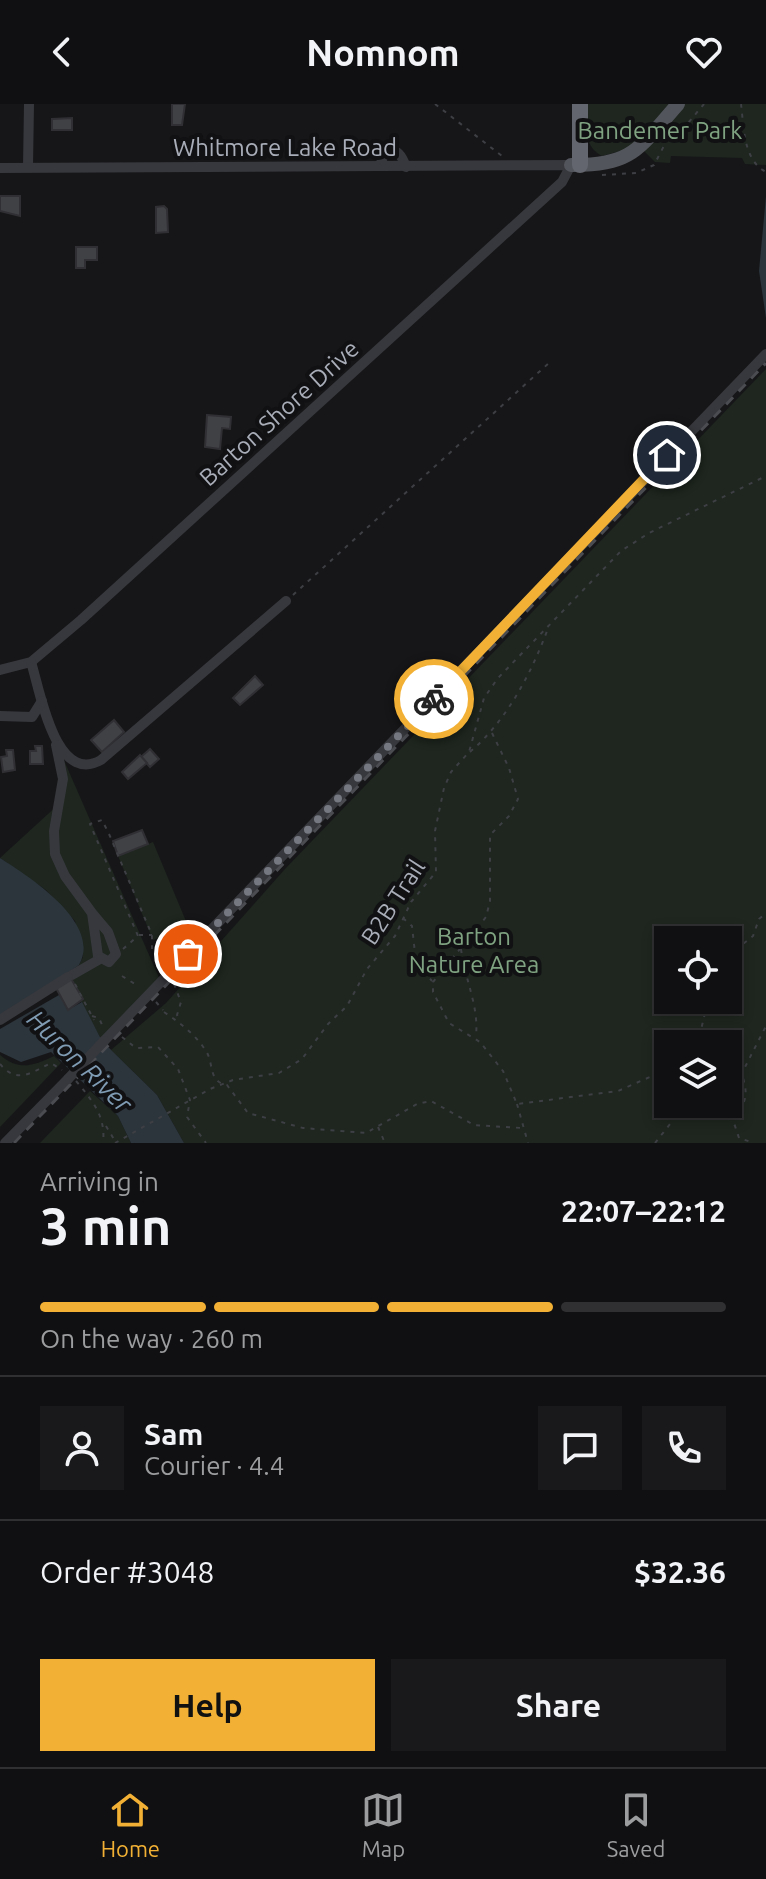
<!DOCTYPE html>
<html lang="en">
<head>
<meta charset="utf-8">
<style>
  :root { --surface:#101012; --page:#19191b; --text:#f1f3f6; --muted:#9c9d9f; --line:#303032; --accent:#f2b134 }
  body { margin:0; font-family:Ubuntu,sans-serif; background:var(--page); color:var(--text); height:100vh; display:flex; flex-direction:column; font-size:30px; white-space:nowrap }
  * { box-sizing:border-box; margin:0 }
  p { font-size:26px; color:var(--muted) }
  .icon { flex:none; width:44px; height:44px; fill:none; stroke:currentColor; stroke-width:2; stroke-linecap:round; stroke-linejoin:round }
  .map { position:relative; height:1039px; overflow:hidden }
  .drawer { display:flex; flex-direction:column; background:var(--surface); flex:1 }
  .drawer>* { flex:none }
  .fabs { position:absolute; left:654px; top:822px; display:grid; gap:16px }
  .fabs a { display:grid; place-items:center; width:88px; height:88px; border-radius:0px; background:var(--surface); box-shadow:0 4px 12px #0003,0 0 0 2px var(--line); font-size:40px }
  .pin { position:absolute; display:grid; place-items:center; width:68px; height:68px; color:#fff; margin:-34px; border:4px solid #fff; border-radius:50%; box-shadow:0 2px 8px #0007 }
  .courier { position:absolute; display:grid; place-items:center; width:80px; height:80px; margin:-40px; border:6px solid #f2b134; border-radius:50%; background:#fff; color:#222; box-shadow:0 2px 10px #0007 }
  .headline em { font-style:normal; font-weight:700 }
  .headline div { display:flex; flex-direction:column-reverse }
  .headline { display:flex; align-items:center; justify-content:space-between; height:136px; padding:0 40px }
  h1 { font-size:52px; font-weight:700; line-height:60px }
  .bar { display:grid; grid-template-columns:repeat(4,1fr); gap:12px 8px; align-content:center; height:96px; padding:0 40px }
  .bar i { height:10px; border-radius:6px; background:var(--line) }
  .bar .current { background:var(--accent) }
  .bar p { grid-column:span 4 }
  .line { display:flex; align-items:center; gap:20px; padding:0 40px; border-top:2px solid var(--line) }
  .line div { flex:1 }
  .round { display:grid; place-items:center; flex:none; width:84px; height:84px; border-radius:0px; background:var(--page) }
  .button { display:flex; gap:16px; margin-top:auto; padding:16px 40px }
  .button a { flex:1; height:92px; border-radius:0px; background:var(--accent); color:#111; font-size:32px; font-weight:700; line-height:92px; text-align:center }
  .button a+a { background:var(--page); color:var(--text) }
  header { display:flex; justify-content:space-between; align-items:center; height:104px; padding:0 40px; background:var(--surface); font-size:36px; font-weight:700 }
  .dock { display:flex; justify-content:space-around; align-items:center; height:112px; border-top:2px solid var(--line); background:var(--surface); font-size:22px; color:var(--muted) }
  .dock a { display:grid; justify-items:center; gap:4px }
  .dock .current { color:var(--accent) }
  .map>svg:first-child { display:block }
  .green { fill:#1e261f; fill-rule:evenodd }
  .water { fill:#2c353c }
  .building { fill:#404145; stroke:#303034; stroke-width:2 }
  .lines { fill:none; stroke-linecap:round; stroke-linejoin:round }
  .path { stroke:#3d3f44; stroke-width:2; stroke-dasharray:4 6; stroke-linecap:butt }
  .minor { stroke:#37383d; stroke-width:10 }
  .major { stroke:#53555c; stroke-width:14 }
  .highway { stroke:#63666e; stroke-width:16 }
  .rail { stroke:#4a4c52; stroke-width:3; stroke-dasharray:10 8; stroke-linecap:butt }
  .minor-bridge { stroke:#37383d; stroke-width:10 }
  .done { stroke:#757880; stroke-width:8; stroke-dasharray:0 14.4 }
  .route { stroke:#f2b134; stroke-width:10 }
  .labels { text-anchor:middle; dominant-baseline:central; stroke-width:8; stroke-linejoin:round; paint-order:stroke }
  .park-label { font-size:24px; fill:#7fa381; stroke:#111113 }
  .street-label { font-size:24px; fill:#a8adb8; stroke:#111113 }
  .water-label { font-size:26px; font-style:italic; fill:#7f9bb3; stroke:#111113 }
</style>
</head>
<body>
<header><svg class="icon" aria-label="back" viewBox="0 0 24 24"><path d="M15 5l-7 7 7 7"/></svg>Nomnom<svg class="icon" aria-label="heart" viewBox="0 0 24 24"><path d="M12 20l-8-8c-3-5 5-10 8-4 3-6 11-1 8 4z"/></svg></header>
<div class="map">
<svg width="766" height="1039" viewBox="0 0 766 1039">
  <rect width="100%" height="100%" fill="#161618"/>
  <g class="green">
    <path d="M586,0h180v61l-21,-1 -3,-6 -71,-2 -1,7 -15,-1 -19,-19 -8,6 -26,7c-20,-10 -15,-32 -16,-52z"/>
    <path d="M766,265v774h-582l-27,-48 -46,-45 55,-47 119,-134zM668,836h60v60h-60zM668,940h60v60h-60z"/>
    <polygon points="56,638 160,876 102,937 66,870 79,861 83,853 75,817 46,786 0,754 60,699"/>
    <polygon points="153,738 188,822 153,836 118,752"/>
    <path d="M0,951c19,16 33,11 54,1l7,7 -61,64z"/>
    <polygon points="90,987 118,1012 131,1039 40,1039"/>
  </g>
  <g class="water">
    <polygon points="766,92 766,214 759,167"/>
    <path d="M0,754c28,18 103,65 79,107l-79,54z"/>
    <polygon points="59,891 68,906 82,898 102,937 157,991 184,1039 131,1039 118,1012 51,948 21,958 0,948 0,925"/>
  </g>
  <g class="building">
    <polygon points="172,0 185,0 182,21 172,21"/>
    <polygon points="72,14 72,26 52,26 52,15"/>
    <polygon points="0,92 20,92 20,112 0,107"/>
    <polygon points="164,102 167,105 168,128 156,129 156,103"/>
    <polygon points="76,143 97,143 97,156 85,156 85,164 76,164"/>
    <polygon points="207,311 231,313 230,325 222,324 220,345 205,343"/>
    <polygon points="255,572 263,581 240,601 233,594"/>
    <polygon points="114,616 124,628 102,648 91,636"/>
    <polygon points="35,642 42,642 43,660 30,660 30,647 36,647"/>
    <polygon points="150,645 159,655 150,663 141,653"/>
    <polygon points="6,646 13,646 15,666 3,668 1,653 7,652"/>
    <polygon points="140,651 147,659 128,675 122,668"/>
    <polygon points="142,726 148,740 118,752 113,737"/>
    <polygon points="70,873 83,895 68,906 55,882"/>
  </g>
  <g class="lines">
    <g class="path">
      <polyline points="435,0 502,52"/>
      <path d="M741,0c3,23 2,56 25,68"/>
      <polyline points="602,71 636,69 654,61 666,38 683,25 704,0"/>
      <polyline points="293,491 550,258"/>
      <polyline points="492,629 509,664 518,695 509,712 490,731 490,797 486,813 433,878 433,888 449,919 480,938 503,967 517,1000 618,987 668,965"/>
      <path d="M470,648c36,-31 60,-76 77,-121"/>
      <polyline points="403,814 412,822 416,858 432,877"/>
      <polyline points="139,831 152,831"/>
      <polyline points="123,845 138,832 90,720 102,716 109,730 152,831 152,845"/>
      <path d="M461,845c4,31 18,57 15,87"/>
      <polyline points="728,852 753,832 759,815 766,809"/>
      <polyline points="122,872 135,880"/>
      <polyline points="75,880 94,916"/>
      <polyline points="174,880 181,898 177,911 180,917"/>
      <polyline points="156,898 163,906"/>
      <path d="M164,908c16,11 31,22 42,39 8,12 2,31 21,34l21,28 55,15 63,5 51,-29 14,-3 43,24 48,3"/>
      <polyline points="92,912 99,914 103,923"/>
      <polyline points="122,933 136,944 158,943 178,965 190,996 187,1013 206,1039"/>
      <polyline points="692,940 701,926 708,896"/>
      <path d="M0,960c17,21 32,8 51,-1l11,7"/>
      <path d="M740,965c8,23 9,30 -7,51l6,18 15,5"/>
      <polyline points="728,973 745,963 766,922"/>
      <path d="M76,977c17,20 30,36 27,62"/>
      <polyline points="517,1000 528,1039"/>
      <polyline points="106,1022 115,1037"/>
      <polyline points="378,1023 385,1039"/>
      <polyline points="115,1039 210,985 233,976 279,969 302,955 328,920 347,902 367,865 395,832 411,798 436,768 435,727 444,684 451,668 469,648 484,594 498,574 621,447 649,429 766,372"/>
      <polyline points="655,1039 686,1000"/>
    </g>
    <g class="minor">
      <path d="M380,62l5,-15c13,-3 17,5 21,16"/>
      <polyline points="28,63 29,0"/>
      <polyline points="0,64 571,61 562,78 81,516 31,558 0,566"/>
      <path d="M31,558c9,28 24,124 70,98l185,-159"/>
      <polyline points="0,612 32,613 42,597"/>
      <polyline points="56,641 63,675 54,727 55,750 65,772 92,809 98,852 109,858 116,850 108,828 92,809"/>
      <polyline points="72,871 100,855"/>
      <polyline points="0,916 68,873"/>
      <polyline points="104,937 766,250"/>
      <polyline points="5,1039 68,975"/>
    </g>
    <path class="major" d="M571,61c62,1 68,-17 107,-61"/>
    <polyline class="highway" points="580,0 580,61"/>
    <polyline class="rail" points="14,1039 766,259"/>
    <polyline class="minor-bridge" points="68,975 104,937"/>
  </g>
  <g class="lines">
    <polyline class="done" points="188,850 434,595"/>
    <polyline class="route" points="434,595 667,351"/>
  </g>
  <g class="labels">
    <g class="park-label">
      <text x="660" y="26">Bandemer Park</text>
      <text x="474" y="832">Barton<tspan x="474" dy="28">Nature Area</tspan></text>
    </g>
    <g class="street-label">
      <text x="285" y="43">Whitmore Lake Road</text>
      <text transform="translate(279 309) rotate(-42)">Barton Shore Drive</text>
      <text transform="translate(393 798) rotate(-57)">B2B Trail</text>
    </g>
    <g class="water-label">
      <text transform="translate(80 957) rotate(44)">Huron River</text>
    </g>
  </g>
</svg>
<div class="fabs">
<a><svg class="icon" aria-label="locate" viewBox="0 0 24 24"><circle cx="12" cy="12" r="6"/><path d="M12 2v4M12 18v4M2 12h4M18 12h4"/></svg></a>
<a><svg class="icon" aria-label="layers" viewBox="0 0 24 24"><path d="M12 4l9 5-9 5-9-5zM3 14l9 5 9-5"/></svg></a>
</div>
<div class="pin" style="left:188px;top:850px;background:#ea580c"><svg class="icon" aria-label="bag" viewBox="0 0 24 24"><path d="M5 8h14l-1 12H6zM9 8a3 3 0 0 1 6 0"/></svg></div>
<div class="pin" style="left:667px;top:351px;background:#1f2937"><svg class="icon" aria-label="home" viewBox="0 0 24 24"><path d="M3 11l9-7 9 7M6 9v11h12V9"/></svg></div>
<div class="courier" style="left:434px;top:595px"><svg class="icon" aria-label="bike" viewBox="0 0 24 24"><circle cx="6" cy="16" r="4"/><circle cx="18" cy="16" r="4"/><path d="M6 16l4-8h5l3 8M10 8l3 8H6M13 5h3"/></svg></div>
</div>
<section class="drawer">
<div class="headline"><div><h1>3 min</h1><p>Arriving in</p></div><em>22:07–22:12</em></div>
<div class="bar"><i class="current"></i><i class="current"></i><i class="current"></i><i></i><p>On the way · 260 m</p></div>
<div class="line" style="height:144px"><a class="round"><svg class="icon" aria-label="person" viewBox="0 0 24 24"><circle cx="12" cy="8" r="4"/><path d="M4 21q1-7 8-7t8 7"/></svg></a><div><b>Sam</b><p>Courier · 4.4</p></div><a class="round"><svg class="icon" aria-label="chat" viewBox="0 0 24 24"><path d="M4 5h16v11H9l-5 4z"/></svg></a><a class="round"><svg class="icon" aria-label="phone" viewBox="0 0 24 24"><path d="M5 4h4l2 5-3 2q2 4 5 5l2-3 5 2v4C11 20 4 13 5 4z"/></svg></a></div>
<div class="line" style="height:104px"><div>Order #3048</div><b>$32.36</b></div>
<div class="button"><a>Help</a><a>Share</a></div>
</section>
<nav class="dock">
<a class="current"><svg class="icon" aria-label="home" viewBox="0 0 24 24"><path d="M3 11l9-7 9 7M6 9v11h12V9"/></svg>Home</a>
<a><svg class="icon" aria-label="map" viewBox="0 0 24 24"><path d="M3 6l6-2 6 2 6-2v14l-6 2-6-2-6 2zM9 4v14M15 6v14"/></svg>Map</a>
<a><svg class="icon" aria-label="saved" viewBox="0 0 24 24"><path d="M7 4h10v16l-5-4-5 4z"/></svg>Saved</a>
</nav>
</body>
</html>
